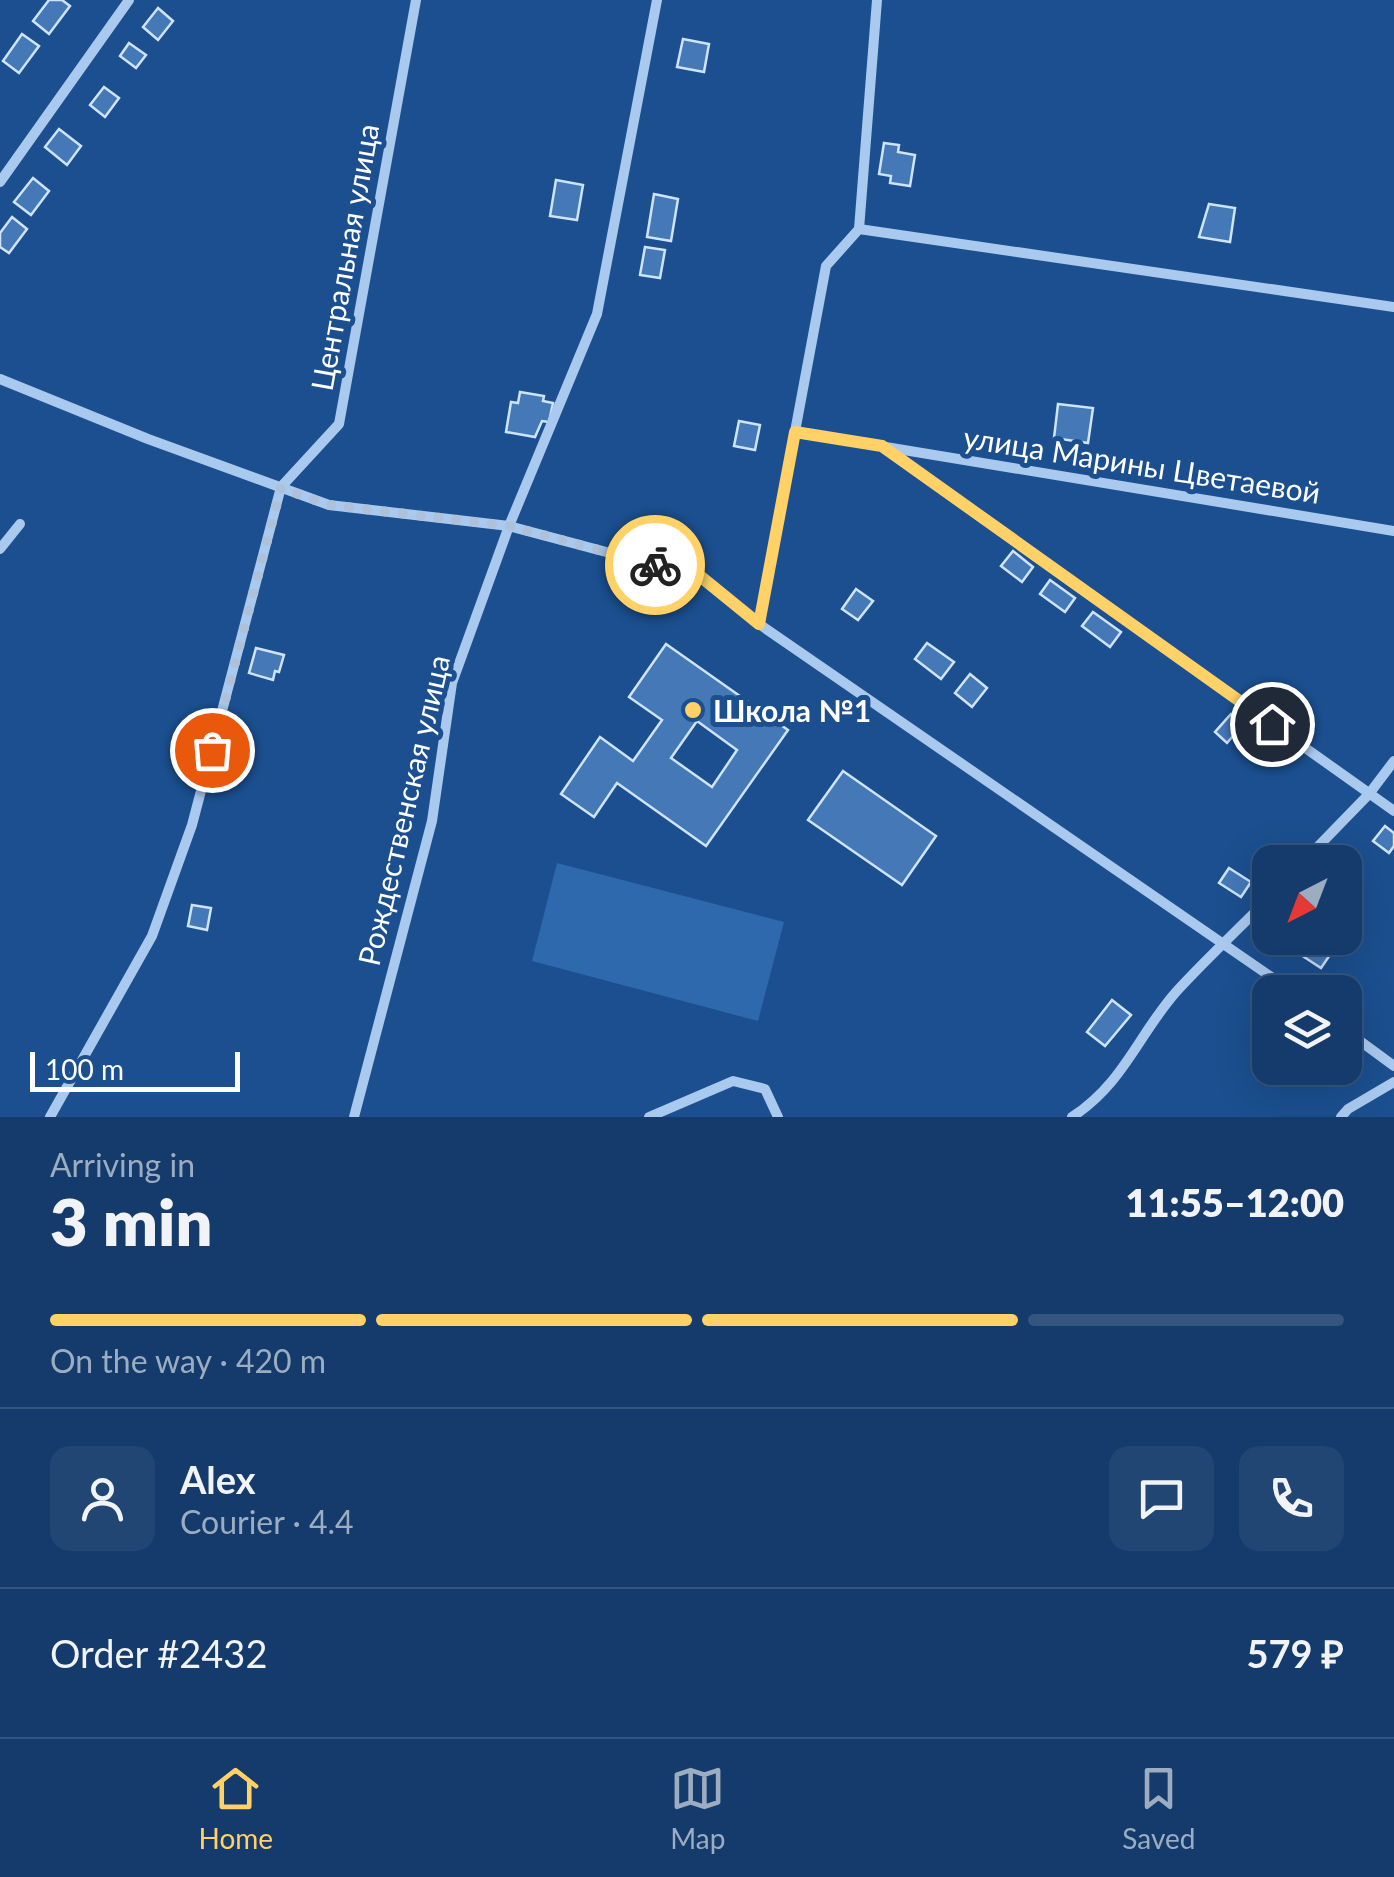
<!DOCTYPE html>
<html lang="en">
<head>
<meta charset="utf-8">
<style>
  :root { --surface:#143b6b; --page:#214673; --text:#f1f3f6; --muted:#9dadc1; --line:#33557e; --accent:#ffd166 }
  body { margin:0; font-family:Lato,sans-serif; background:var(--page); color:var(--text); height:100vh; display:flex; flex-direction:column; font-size:38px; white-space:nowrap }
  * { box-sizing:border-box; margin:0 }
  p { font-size:32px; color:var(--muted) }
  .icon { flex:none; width:55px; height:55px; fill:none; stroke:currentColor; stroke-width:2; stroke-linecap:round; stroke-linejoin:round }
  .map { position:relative; height:1117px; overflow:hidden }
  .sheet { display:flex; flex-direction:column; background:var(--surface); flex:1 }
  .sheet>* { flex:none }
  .needle { width:65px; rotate:222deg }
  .buttons { position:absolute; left:1252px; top:845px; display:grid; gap:20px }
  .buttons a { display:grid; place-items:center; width:110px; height:110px; border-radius:20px; background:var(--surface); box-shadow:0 10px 40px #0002,0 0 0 2px var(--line); font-size:50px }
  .scale { position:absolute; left:30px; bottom:25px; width:210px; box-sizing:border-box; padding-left:10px; border:5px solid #fff; border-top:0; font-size:28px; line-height:35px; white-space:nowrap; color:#fff; -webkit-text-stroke:8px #1b4f8f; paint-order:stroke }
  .pin { position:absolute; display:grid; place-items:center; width:85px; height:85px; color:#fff; margin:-42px; border:5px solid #fff; border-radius:50%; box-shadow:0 2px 10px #0007 }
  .courier { position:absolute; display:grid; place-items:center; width:100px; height:100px; margin:-50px; border:8px solid #ffd166; border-radius:50%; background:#fff; color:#222; box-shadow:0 2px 12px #0007 }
  .summary em { font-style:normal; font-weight:800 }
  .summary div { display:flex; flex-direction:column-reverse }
  .summary { display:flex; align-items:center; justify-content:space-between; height:170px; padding:0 50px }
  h1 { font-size:65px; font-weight:800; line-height:75px }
  .bar { display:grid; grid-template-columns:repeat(4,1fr); gap:15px 10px; align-content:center; height:120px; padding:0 50px }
  .bar i { height:12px; border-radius:8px; background:var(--line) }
  .bar .current { background:var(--accent) }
  .bar p { grid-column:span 4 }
  .line { display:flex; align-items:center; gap:25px; padding:0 50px; border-top:2px solid var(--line) }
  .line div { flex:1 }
  .round { display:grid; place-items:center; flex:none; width:105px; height:105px; border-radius:20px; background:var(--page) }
  .tabs { display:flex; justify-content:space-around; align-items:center; height:140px; border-top:2px solid var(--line); background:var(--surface); font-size:28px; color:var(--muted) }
  .tabs a { display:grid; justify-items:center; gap:5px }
  .tabs .current { color:var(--accent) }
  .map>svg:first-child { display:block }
  .green { fill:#2e69ad }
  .building { fill:#4478b7; stroke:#cfe3fa; stroke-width:2.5; fill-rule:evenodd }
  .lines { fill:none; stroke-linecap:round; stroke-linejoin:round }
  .minor { stroke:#a9c9ee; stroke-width:10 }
  .done { stroke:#afc1d8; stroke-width:10; stroke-dasharray:0 18 }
  .route { stroke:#ffd166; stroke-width:12 }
  .poi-dot { fill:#ffd166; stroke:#1b4f8f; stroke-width:4 }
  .labels { text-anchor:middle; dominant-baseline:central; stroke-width:10; stroke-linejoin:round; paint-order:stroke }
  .street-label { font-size:30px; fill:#fff; stroke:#1b4f8f }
  .poi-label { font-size:30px; font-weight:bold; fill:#fff; stroke:#1b4f8f; text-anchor:start }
</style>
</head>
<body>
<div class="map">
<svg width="1394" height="1117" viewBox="0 0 1394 1117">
  <rect width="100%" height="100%" fill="#1b4f8f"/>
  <polygon class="green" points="557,863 784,922 758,1021 532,961"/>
  <g class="building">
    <polygon points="49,0 62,0 70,6 49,34 33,21"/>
    <polygon points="158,8 173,21 158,40 143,27"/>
    <polygon points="22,34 39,46 19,73 3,61"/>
    <polygon points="683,39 709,44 704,72 677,67"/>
    <polygon points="129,43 146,55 136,68 120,56"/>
    <polygon points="104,87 119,98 105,117 90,105"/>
    <polygon points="59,129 81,146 67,165 45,147"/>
    <polygon points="884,143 899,145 898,152 915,155 910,186 890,183 891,176 879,174"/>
    <polygon points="33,178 49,191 31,215 14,202"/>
    <polygon points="556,180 583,185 577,220 550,216"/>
    <polygon points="654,194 678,199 671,241 647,237"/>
    <polygon points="1209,204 1235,208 1230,242 1199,237"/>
    <polygon points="12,217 27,229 9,253 0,247 0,233"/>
    <polygon points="645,247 665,250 660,278 640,275"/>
    <polygon points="520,392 544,396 543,401 553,403 549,422 542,421 535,437 506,432 511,402 518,403"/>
    <polygon points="1058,404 1093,408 1088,443 1054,438"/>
    <polygon points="739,421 760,425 755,450 734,446"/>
    <polygon points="1013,551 1033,567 1022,582 1001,566"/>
    <polygon points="1050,580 1075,598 1065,612 1040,594"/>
    <polygon points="856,589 873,601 858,620 842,609"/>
    <polygon points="1093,612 1121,632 1110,647 1082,626"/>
    <polygon points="927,643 954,662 941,679 915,659"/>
    <path d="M666,644l122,86 -82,116 -89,-63 -23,34 -33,-23 39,-57 33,24 29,-41 -33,-23zM697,721l40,29 -25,37 -41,-29z"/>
    <polygon points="256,648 284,655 279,672 275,671 273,680 249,673"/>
    <polygon points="970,674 987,688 972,707 955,693"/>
    <polygon points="1231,714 1243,724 1227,743 1215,732"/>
    <polygon points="1256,730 1277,745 1267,759 1246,745"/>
    <polygon points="843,771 936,836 902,885 808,820"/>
    <polygon points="1385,826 1394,833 1394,846 1389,853 1373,841"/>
    <polygon points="1229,868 1251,882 1241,897 1219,883"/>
    <polygon points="192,905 211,908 207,930 188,926"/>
    <polygon points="1318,938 1330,938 1338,943 1321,968 1304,957"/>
    <polygon points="1112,1000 1131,1015 1105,1046 1087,1032"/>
  </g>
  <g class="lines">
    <g class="minor">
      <polyline points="0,182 129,0"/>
      <polyline points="859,229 877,0"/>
      <polyline points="0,379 148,439 329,505 509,526 700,577 759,624"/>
      <polyline points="795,432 1394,531"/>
      <polyline points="881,446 1394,811"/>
      <polyline points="0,549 20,524"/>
      <polyline points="1303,862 1369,794 1394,761"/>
      <polyline points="1293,992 759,624 826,266 859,229 1394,307"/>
      <polyline points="1345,1030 1394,1066"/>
      <polyline points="50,1117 152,936 192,825 281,487 339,424 416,0"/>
      <polyline points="354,1117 432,821 452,683 509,526 597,314 657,0"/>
      <polyline points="649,1117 733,1081 765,1089 778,1117"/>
      <path d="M1072,1117c52,-34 66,-82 104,-125 30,-33 63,-63 94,-95"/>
      <polyline points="1341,1117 1348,1109 1394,1082"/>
    </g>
  </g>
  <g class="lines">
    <polyline class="done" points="212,750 281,488 329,505 509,526 655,565"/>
    <polyline class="route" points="655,565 700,576 759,624 795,432 882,446 1272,724"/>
  </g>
  <circle class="poi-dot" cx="693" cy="710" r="10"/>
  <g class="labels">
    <g class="street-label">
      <text transform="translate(344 257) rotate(-80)">Центральная улица</text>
      <text transform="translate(1142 464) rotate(9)">улица Марины Цветаевой</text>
      <text transform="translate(403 810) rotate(-77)">Рождественская улица</text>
    </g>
    <g class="poi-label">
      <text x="713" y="710">Школа №1</text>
    </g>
  </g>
</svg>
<div class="buttons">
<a><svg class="needle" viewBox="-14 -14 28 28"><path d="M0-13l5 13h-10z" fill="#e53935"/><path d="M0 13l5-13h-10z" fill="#9dadc1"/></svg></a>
<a><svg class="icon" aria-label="layers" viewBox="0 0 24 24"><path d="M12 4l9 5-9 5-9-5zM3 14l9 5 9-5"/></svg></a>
</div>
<div class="scale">100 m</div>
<div class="pin" style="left:212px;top:750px;background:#ea580c"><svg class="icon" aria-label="bag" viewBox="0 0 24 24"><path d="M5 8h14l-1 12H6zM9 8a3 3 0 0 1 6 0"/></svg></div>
<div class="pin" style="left:1272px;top:724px;background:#1f2937"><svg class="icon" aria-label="home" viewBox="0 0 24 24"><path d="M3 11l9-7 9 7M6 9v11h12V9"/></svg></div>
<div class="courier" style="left:655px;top:565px"><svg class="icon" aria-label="bike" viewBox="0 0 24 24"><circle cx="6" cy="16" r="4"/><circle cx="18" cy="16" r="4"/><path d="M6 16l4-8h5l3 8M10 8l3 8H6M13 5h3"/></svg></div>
</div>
<section class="sheet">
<div class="summary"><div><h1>3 min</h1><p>Arriving in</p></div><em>11:55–12:00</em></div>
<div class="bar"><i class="current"></i><i class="current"></i><i class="current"></i><i></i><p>On the way · 420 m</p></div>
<div class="line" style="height:180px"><a class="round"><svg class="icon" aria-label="person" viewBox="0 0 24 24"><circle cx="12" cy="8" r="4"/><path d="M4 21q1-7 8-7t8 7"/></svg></a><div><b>Alex</b><p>Courier · 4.4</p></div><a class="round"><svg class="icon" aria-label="chat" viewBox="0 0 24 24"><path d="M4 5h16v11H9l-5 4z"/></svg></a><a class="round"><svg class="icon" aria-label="phone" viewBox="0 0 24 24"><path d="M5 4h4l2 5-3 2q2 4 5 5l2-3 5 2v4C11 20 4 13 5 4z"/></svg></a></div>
<div class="line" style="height:130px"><div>Order #2432</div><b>579 ₽</b></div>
</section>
<nav class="tabs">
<a class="current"><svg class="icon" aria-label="home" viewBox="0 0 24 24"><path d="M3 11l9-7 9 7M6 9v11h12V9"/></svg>Home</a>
<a><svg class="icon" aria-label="map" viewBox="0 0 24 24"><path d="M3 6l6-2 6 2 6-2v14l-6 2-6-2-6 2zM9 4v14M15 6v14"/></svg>Map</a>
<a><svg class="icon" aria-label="saved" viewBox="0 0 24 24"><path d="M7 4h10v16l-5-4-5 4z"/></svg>Saved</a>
</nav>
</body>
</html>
